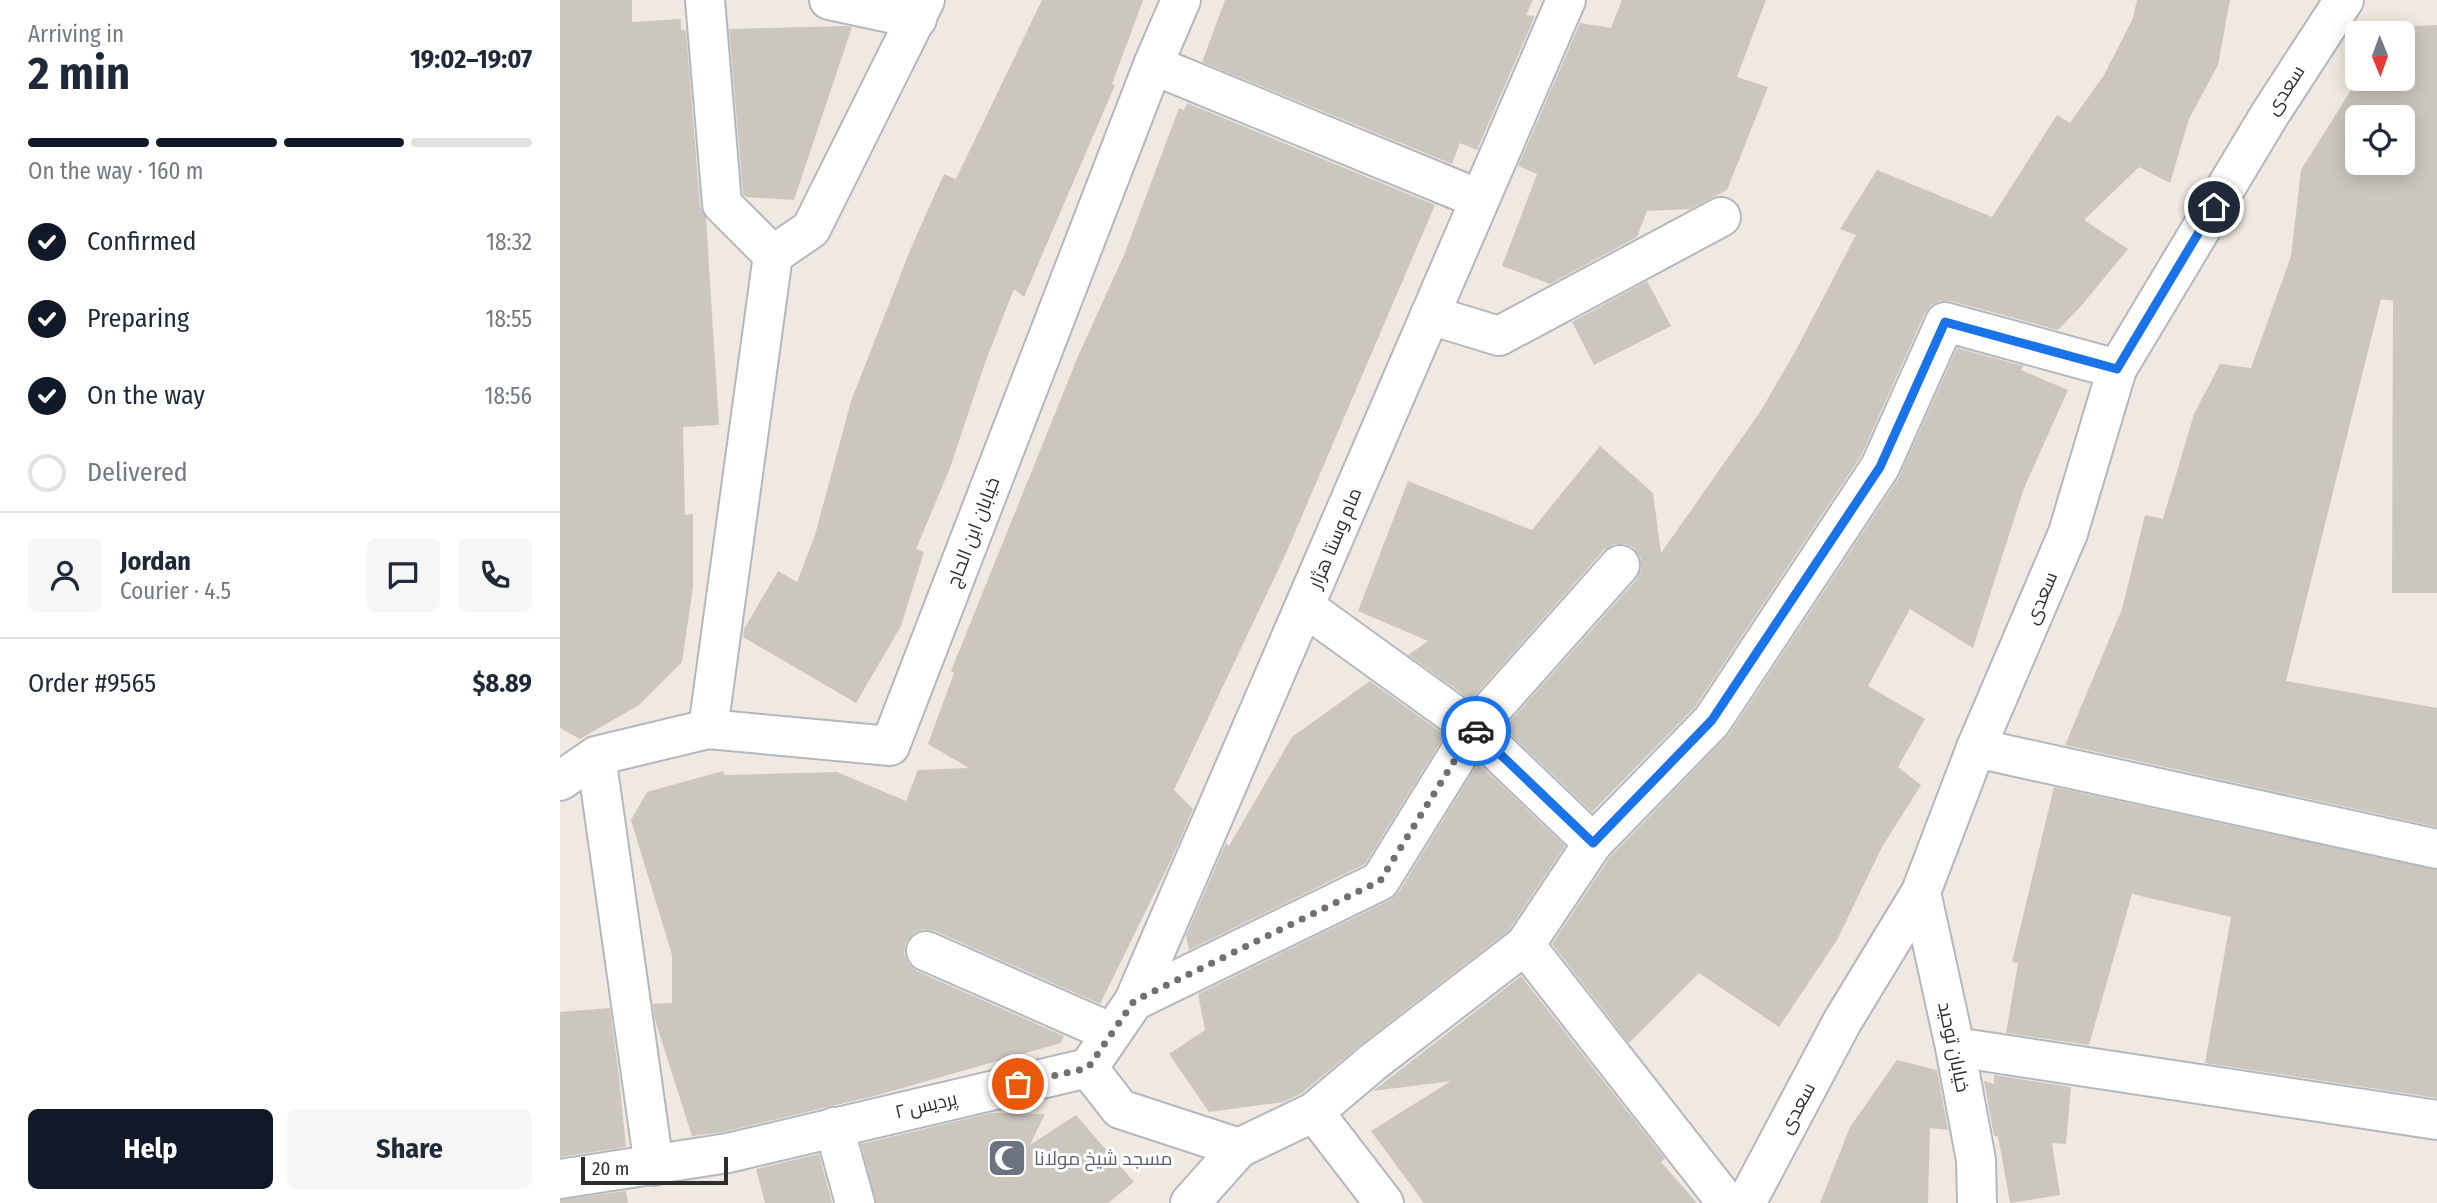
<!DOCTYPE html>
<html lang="en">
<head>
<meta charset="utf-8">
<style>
  :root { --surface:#fff; --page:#f6f6f7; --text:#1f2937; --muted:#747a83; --line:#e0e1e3; --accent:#111827 }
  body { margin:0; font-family:"Fira Sans Condensed",Cairo,sans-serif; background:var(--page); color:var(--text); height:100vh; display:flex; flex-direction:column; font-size:26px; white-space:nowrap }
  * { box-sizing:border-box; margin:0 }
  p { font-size:23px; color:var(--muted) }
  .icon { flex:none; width:38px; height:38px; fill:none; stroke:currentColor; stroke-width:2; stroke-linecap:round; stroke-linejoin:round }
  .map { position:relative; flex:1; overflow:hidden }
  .drawer { display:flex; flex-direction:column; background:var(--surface); width:560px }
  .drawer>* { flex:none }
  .needle { width:46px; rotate:179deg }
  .buttons { position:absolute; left:1785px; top:21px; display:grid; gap:14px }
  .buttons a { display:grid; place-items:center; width:70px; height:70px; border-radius:10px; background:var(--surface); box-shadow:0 4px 18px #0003; font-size:35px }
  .scale { position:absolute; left:21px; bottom:18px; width:147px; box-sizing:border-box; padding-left:7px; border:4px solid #2e2e2e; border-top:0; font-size:19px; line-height:24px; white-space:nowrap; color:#2e2e2e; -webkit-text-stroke:5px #fff; paint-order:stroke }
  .pin { position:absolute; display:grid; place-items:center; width:60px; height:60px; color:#fff; margin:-30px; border:4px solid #fff; border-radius:50%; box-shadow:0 2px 7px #0007 }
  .courier { position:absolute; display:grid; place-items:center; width:70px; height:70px; margin:-35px; border:5px solid #1a73e8; border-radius:50%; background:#fff; color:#222; box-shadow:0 2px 9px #0007 }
  .headline em { font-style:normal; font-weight:700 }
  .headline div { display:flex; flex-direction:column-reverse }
  .headline { display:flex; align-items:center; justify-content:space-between; height:119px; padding:0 28px }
  h1 { font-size:46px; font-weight:700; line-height:52px }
  .bar { display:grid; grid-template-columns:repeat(4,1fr); gap:10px 7px; align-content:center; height:84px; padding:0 28px }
  .bar i { height:9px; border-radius:5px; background:var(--line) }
  .bar .active { background:var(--accent) }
  .bar p { grid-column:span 4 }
  .line { display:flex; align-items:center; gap:18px; padding:0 28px; border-top:2px solid var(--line) }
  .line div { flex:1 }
  .round { display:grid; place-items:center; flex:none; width:74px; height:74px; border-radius:10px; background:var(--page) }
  ol { padding:0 28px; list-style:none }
  li { display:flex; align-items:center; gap:21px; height:77px }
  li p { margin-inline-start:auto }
  li .icon { padding:7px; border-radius:50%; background:var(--accent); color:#fff; stroke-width:4 }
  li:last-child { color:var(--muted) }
  li i { width:38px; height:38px; border:4px solid var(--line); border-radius:50% }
  .cta { display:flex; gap:14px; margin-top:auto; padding:14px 28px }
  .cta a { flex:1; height:80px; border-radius:10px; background:var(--accent); color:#fff; font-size:28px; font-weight:700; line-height:80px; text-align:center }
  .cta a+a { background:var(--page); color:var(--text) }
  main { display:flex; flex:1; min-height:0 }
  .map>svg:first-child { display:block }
  .building { fill:#cbc7bf; fill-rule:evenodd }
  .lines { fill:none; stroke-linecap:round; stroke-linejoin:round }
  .minor-casing { stroke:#b4b7c1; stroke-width:42 }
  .minor { stroke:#fff; stroke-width:38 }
  .done { stroke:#726f6d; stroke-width:7; stroke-dasharray:0 12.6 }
  .route { stroke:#1a73e8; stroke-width:9 }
  .labels { text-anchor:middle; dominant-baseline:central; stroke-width:6; stroke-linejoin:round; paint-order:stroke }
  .street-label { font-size:19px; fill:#2e2e2e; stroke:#fff }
  .worship-label { font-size:19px; fill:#5b616d; stroke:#fff; text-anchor:start }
</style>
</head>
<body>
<main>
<section class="drawer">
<div class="headline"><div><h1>2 min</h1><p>Arriving in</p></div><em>19:02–19:07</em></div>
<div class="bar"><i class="active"></i><i class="active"></i><i class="active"></i><i></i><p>On the way · 160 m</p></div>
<ol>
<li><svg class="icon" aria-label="check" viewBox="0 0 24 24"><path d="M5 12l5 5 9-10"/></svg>Confirmed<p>18:32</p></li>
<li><svg class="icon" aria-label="check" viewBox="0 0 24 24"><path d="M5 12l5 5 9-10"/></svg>Preparing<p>18:55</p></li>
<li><svg class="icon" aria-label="check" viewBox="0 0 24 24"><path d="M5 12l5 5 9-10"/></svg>On the way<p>18:56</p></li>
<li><i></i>Delivered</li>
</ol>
<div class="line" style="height:126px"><a class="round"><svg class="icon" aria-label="person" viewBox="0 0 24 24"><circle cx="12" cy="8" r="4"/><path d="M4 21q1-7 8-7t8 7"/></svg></a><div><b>Jordan</b><p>Courier · 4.5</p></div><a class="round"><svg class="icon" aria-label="chat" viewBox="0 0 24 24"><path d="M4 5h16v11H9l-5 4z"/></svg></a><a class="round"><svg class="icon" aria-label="phone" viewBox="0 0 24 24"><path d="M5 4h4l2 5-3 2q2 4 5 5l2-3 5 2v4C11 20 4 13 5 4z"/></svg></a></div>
<div class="line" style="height:91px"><div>Order #9565</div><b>$8.89</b></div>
<div class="cta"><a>Help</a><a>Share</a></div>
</section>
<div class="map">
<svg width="1877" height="1203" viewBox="0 0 1877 1203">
  <rect width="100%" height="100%" fill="#efe9e1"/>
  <g class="building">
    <polygon points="0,0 72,0 72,22 121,19 121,30 126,30 140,206 146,218 159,425 123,427 125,515 133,514 133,587 122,662 79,705 20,739 0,728"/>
    <polygon points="482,0 583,0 552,84 555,85 464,297 454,289 426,360 390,468 356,549 364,552 341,626 296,703 183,637 184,629 218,571 237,582 255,535 291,401 351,248 384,174 396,179"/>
    <polygon points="665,0 973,0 966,15 975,16 917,150 900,143 892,164 642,62"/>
    <polygon points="1062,0 1206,0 1177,77 1208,87 1167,190 1130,209 1087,211 1077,237 990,284 942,266 977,174 958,166 1020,23 1051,28"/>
    <polygon points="1577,0 1670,0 1658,65 1629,119 1610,183 1579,167 1524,220 1568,249 1522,305 1498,330 1391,301 1380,301 1371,305 1365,313 1301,456 1135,707 1032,812 944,728 1076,580 1081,570 1081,559 1074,548 1065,544 1054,544 1044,550 911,700 848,655 868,641 798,611 848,481 972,530 1040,446 1093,493 1101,553 1200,412 1236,350 1296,235 1280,229 1317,170 1432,217 1497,115 1510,123 1544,75 1573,18"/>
    <path d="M1877,25v568h-45l1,-292 -12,-2 -95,382 151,27v119l-372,-82 57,-136 23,-94 18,4 31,-105 26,-50 31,4 40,-112 10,-86 57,-91h45v-46h-12l4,-6zM1797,117h46v46h-46z"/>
    <polygon points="287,26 292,27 234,200 186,197 183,194 169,29"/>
    <polygon points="627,103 875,205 727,551 614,790 633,809 612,858 540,1004 375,931 363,929 354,933 346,942 344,954 349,964 357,971 504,1036 501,1043 314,1096 163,1132 132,1136 95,1020 93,1004 112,1003 112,955 71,820 87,792 163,771 165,775 277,772 346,801 358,770 409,768 368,744 394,673 391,671 519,354 564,255 619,108 624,110"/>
    <polygon points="1087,281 1111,326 1034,365 1012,322"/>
    <polygon points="1397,348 1464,366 1461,370 1508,390 1464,488 1413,648 1350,609 1308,686 1365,719 1338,767 1361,785 1322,847 1277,940 1219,1027 1139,973 1069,1043 992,944 1050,857 1170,733 1338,479"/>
    <polygon points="810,681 885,735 805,864 629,950 626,935 666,843 669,846 732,737"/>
    <polygon points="918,763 1005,846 949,930 800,1045 742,1093 724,1102 649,1112 609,1054 645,1030 638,994 830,900 839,892"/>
    <polygon points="1494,787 1877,870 1877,1098 1645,1063 1671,917 1572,894 1529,1045 1446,1033 1458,963 1452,962"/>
    <polygon points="961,976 1105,1159 1101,1162 1137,1203 864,1203 811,1131 891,1081 813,1091"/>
    <polygon points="50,1008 59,1077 66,1147 0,1157 0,1012"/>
    <polygon points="1337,1060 1377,1070 1388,1130 1370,1128 1368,1203 1260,1203 1290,1127"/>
    <polygon points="1434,1075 1511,1087 1506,1144 1492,1143 1500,1195 1450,1203 1438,1136 1434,1136 1424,1081 1434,1084"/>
    <polygon points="431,1113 485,1114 470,1145 516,1115 574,1182 548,1203 316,1203 301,1144"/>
    <polygon points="259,1154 272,1203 205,1203 196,1169"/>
    <polygon points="66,1191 68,1203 0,1203 0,1200"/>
  </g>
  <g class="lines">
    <g class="minor-casing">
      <g id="minor">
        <polyline points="145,0 162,204 213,255"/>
        <polyline points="269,0 357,19"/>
        <polyline points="593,65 919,199"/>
        <polyline points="870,315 939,336 1161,217"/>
        <polyline points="745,607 914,729 1033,843"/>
        <polyline points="148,729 213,255 251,229 365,0"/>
        <polyline points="1416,748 1877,849"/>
        <polyline points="36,756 94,1166"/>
        <polyline points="0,781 36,756 148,729 330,746 593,65 621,0"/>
        <polyline points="1361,892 1395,1047 1416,1160 1417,1203"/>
        <polyline points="965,945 1033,843 1152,721 1320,467 1385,322 1557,369"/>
        <polyline points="366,951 552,1033"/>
        <polyline points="574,1001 820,881 914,729 1060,565"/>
        <polyline points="1395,1047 1877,1120"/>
        <polyline points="528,1068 574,1001 1006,0"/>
        <polyline points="754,1112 813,1062 965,945 1167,1203"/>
        <polyline points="274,1127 295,1203"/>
        <polyline points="0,1179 168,1153 528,1068 560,1109 679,1148 754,1112 824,1203"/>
        <polyline points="630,1203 679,1148"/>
        <polyline points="1186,1203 1282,1022 1361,892 1416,748 1508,533 1557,369 1710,114 1784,0"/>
      </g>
    </g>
    <use href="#minor" class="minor"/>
  </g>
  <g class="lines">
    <polyline class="done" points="458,1084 528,1068 574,1001 820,881 914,729 916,731"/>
    <polyline class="route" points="916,731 1033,843 1152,720 1320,467 1385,322 1557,369 1654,207"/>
  </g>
  <defs>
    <g id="mosque-square" transform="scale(2.0125)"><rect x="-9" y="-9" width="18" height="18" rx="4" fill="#6b7280" stroke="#fff"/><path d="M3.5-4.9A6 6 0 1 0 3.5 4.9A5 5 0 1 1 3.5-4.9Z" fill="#fff"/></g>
  </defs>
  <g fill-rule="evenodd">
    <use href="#mosque-square" x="447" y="1158"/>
  </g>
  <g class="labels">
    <g class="street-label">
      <text transform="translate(1725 90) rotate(-57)">سعدی</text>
      <text transform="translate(413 532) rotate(-69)">خیابان ابن الحاج</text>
      <text transform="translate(775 538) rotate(-67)">مام وستا هژار</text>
      <text transform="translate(1481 598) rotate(-67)">سعدی</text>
      <text transform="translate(1394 1047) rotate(78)">خیابان توحید</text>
      <text transform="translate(366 1105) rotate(-13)">پردیس ۲</text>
      <text transform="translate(1237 1108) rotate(-62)">سعدی</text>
    </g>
    <g class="worship-label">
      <text x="474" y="1158">مسجد شیخ مولانا</text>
    </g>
  </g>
</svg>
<div class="buttons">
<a><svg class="needle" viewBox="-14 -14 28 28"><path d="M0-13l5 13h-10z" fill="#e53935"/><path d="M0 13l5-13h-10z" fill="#747a83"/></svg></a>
<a><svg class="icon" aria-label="locate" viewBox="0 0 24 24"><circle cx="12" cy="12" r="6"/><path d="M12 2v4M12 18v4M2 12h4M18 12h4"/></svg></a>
</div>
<div class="scale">20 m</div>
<div class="pin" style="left:458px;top:1084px;background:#ea580c"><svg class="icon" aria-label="bag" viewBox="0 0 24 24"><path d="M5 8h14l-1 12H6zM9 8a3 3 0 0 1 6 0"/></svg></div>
<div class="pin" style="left:1654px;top:207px;background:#1f2937"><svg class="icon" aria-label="home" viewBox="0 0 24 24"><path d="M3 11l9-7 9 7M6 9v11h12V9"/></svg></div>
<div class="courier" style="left:916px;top:731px"><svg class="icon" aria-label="car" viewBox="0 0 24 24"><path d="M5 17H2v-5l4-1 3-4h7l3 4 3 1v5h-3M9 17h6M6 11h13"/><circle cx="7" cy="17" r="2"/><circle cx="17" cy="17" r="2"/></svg></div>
</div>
</main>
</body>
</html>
